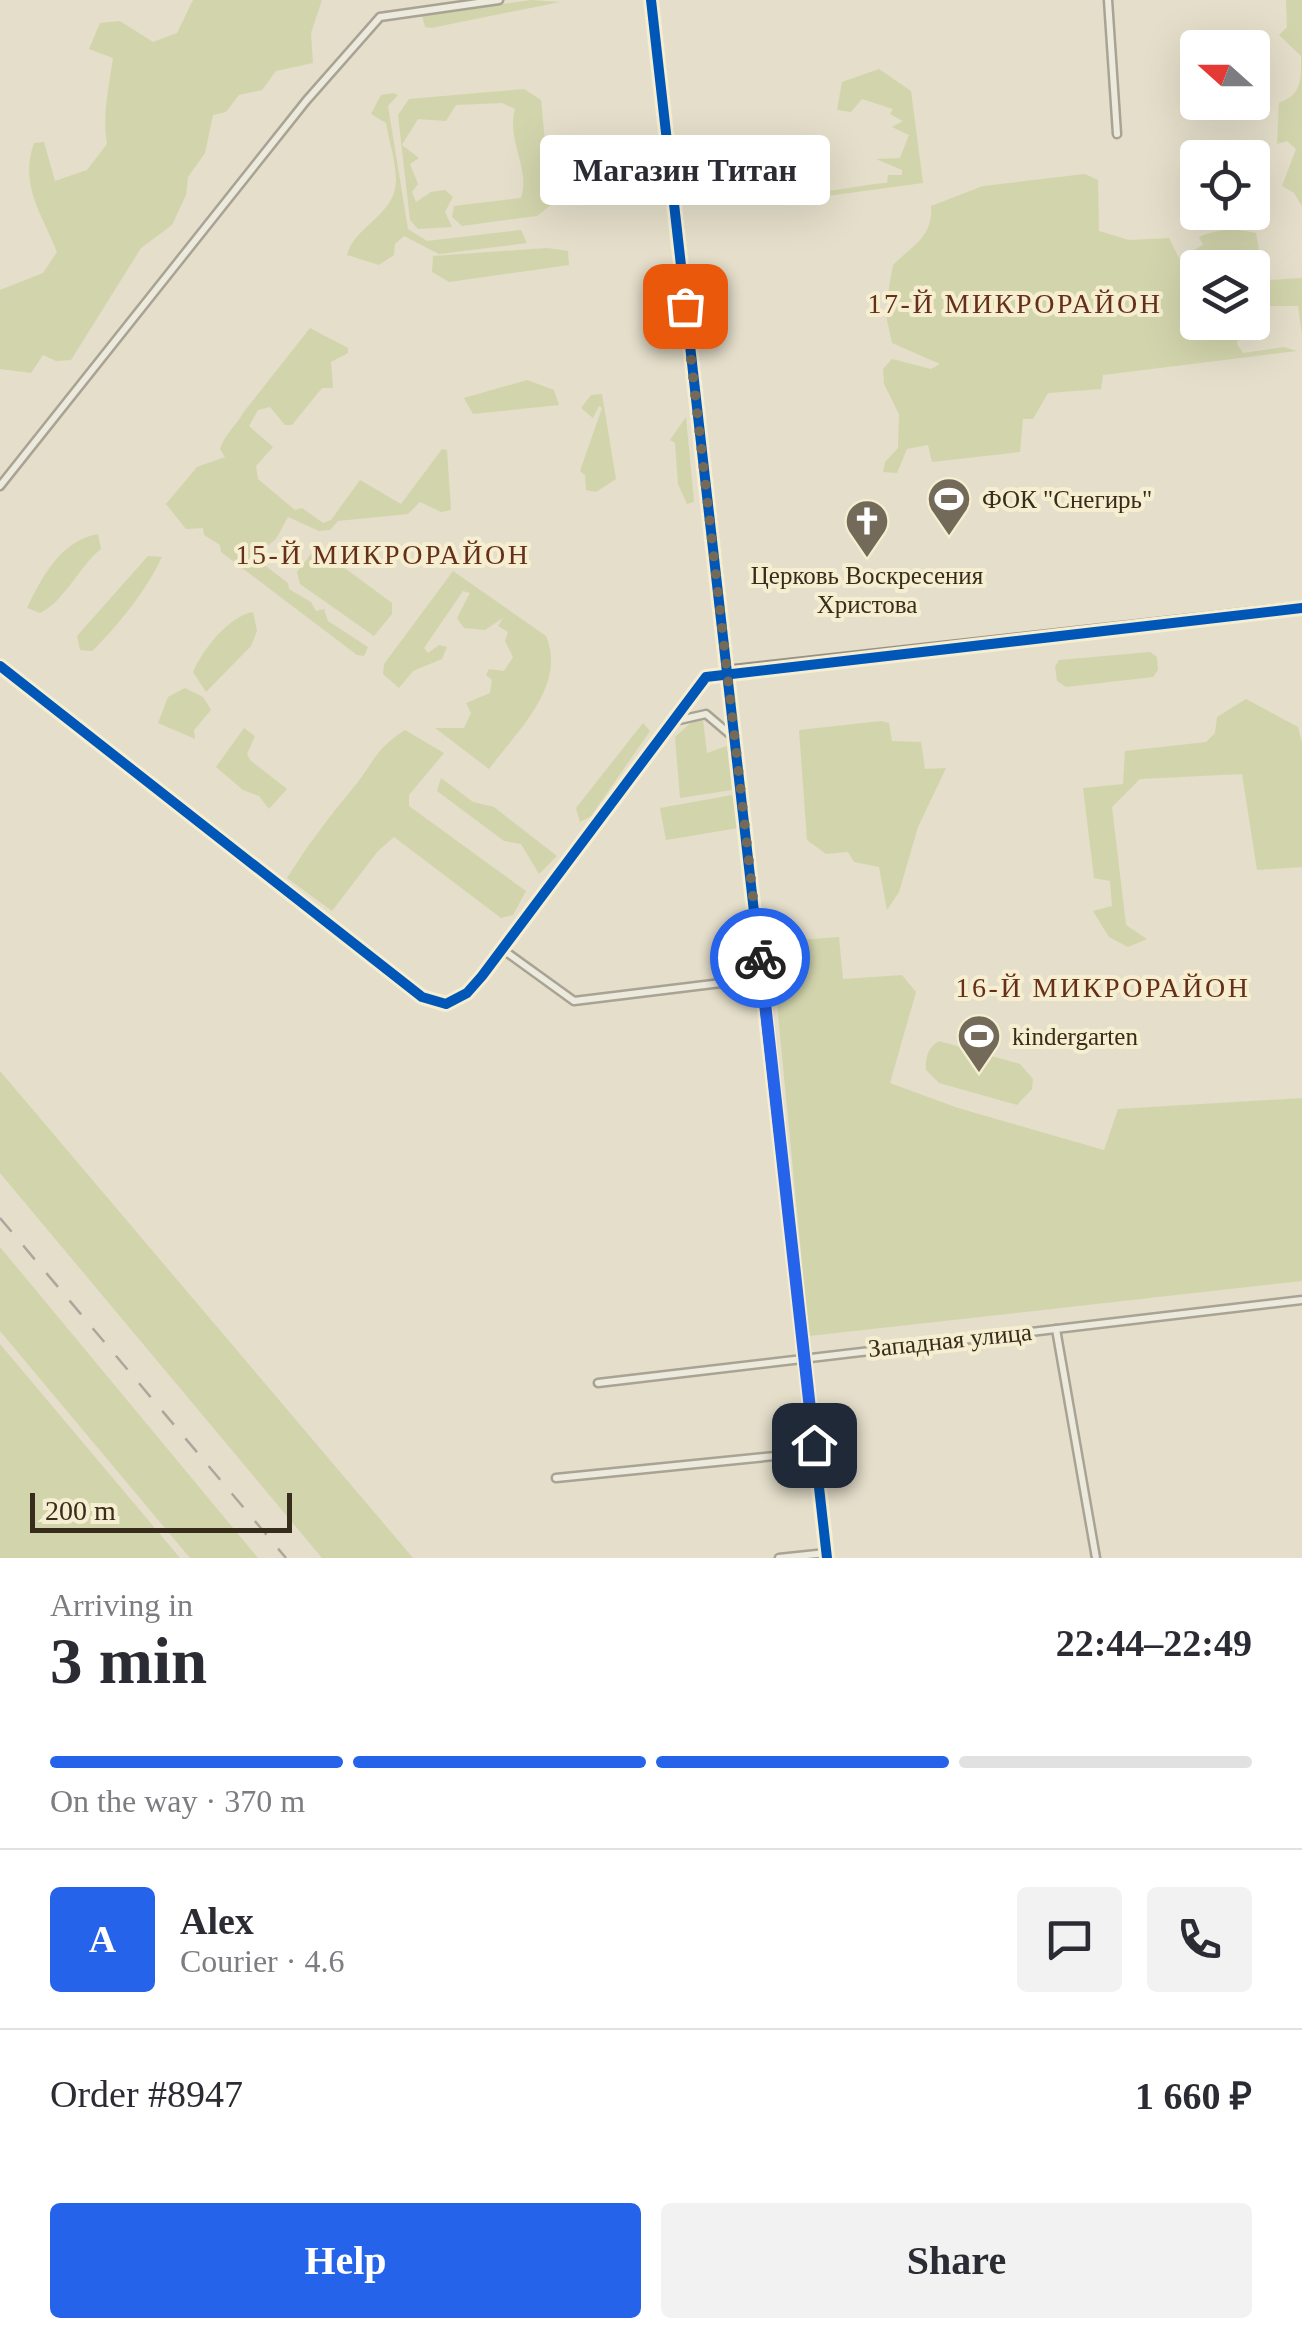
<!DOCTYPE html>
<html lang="en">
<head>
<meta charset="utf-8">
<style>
  :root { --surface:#fff; --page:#f2f2f3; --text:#2b2b33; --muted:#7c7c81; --line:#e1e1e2; --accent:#2563eb }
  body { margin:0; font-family:"Times New Roman",serif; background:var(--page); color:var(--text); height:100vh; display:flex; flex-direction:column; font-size:38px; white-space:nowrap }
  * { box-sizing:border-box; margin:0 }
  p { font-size:32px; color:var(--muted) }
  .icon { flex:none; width:55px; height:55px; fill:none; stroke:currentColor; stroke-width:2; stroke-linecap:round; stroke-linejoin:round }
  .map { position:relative; height:1558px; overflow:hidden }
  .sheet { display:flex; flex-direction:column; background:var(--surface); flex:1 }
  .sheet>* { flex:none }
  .needle { width:65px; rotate:291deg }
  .tools { position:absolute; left:1180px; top:30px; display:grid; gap:20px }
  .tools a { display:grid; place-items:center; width:90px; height:90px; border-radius:10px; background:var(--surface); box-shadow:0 10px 40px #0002; font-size:50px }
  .scale { position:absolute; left:30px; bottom:25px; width:262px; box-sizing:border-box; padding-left:10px; border:5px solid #382c1c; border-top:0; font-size:28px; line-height:35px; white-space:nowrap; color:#382c1c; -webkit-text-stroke:8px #f6eed0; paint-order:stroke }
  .pin { position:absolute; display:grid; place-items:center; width:85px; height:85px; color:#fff; margin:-42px; border-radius:20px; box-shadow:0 5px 15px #0006 }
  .courier { position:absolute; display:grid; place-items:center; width:100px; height:100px; margin:-50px; border:8px solid #2563eb; border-radius:50%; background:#fff; color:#222; box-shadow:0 2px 12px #0007 }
  .bubble { position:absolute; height:70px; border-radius:10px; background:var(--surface); box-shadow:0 10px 40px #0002; font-size:32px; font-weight:800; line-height:70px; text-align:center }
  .headline em { font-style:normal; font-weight:800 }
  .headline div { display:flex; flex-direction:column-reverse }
  .headline { display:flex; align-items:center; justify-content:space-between; height:170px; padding:0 50px }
  h1 { font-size:65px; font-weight:800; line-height:75px }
  .bar { display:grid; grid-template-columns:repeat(4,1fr); gap:15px 10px; align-content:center; height:120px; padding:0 50px }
  .bar i { height:12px; border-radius:8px; background:var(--line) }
  .bar .on { background:var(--accent) }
  .bar p { grid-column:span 4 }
  .line { display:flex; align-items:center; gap:25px; padding:0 50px; border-top:2px solid var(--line) }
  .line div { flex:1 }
  .round { display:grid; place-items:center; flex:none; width:105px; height:105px; border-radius:10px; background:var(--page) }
  .primary-button { display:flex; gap:20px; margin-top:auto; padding:20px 50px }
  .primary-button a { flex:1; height:115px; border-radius:10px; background:var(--accent); color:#fff; font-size:40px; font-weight:800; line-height:115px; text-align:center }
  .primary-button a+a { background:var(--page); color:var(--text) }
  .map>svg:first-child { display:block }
  .green { fill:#d2d5ac }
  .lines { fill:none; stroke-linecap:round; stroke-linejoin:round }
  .street-casing { stroke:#a9a394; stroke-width:11 }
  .secondary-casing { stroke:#999284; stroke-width:15 }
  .street { stroke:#ece9dd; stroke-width:6 }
  .secondary { stroke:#ece9dd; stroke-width:10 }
  .rail { stroke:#aba79d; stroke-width:2.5; stroke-dasharray:18 18; stroke-linecap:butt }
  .cycleway-casing { stroke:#f6eed0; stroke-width:16 }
  .cycleway { stroke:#0057b8; stroke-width:10 }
  .done { stroke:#746a59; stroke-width:10; stroke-dasharray:0 18 }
  .route { stroke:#2563eb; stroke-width:12 }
  .labels { text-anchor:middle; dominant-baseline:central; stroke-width:8; stroke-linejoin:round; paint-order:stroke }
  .poi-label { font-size:25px; fill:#382c1c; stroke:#f6eed0; text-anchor:start }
  .street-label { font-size:25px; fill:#382c1c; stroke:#f6eed0 }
  .neighbourhood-label { font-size:28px; letter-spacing:2.5px; fill:#662f1a; stroke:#f6eed0 }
</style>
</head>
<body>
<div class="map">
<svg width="1302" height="1558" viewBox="0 0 1302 1558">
  <rect width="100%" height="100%" fill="#e4deca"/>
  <g class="green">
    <path d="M193,0h129l-11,33 2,30 -37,8 -14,19 -23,5 -13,17 -13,3 -8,38 -17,24 -2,18 -14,30 -31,23 -70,112 -15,1 -13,-6 -12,18 -31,-4v-79l43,-17 14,-21c-15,-38 -38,-67 -23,-109l10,-1 11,39 32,-11 20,-26c-5,-28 2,-58 6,-86l-24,-9 11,-26 20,-2 33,21 24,-9z"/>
    <polygon points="531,0 560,2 431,28 425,27 422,15"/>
    <path d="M1286,0h16v206l-8,-13 -12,-7 14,-37 -9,-8 -10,3 2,-41c23,-9 22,-22 22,-47l-22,-21 8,-8z"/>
    <path d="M879,69l32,22 12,92 -147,20 19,-16c24,11 63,-3 92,-4l1,-8h14v-5l-26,-11 24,-1 9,-23 -17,-8 11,-6 -13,-7 3,-5 -31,-10 -11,13 -14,-2 5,-28z"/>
    <path d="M524,89l17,11 10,105 -14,11 -75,10 -10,-9 2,-11 67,-8c10,-29 -15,-58 -6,-89l-13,-6 -46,2 -10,16 -28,-2 -16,26 17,13 -9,6 8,20 -6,8 4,10 15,-10 14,-2 8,7 -8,15 7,15 -34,2 -8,-9 -12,-105 11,-16z"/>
    <path d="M393,93l5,2 -10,11 20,123 19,12 94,-11 6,13 -88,11 -35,-18 -9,8 -1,11 -15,10 -32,-10c7,-27 42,-38 48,-66 4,-18 -6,-47 -9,-66l-15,-9 10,-19z"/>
    <path d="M1085,174l13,6 1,51 30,9 40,-2 10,20 24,-13 -4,-8c21,-9 36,-9 57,-4l8,43 7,4 31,-2v56l-4,-28h-45l-1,-38h-54v54l42,1 -3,21 6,9 41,-6 13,4 -194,24 -2,14 -53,4 -15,26h-10l-3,33 -88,10 -4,-17 -21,4 -10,24 -14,-1 2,-10 13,-14 1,-34 -15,-30 -1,-15 9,-10 39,10 9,-5 -48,-21 -7,-32 8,-46c20,-20 40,-28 38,-59l52,-20z"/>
    <polygon points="547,248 568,251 569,265 449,282 432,272 433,256"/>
    <path d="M310,328l38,20v5l-17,9 2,26h-11l-30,37h-7l-15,-18 -12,3 -9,16 24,21 -17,19 2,13 37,31 7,-2 21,15 8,-3 29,-40 41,24 41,-55 5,1 4,60 -10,2 -21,-10 -12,12 -70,7 -8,9 -11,1 -31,-14 -12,22 -16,13 -2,8 30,23 1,6 22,13 5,9 8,-2 4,12 40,26 -4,9 -7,-1 -136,-103 -1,-7 -16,-10 -1,-7 -17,1 -20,-25 31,-37 28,-10 -5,-8c5,-15 15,-22 23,-36z"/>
    <polygon points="527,380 554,390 559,405 473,414 464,398"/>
    <polygon points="602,394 616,479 596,492 586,490 585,475 580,471 602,408 599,406 593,418 581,408 591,395"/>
    <polygon points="686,417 694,502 687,504 678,484 675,443 670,440"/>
    <path d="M98,534l3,15c-23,18 -34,50 -61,64l-13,-5c16,-33 34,-67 71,-74z"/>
    <polygon points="323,552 392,603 392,614 374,636 300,584 297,572 312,553"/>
    <path d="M148,556l14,1c-15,32 -44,69 -70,94l-12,-1 -3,-14z"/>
    <path d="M453,571l93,65c21,50 -29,95 -57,133l-54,-41h29l7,-15 -5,-10 24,-10 2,-13 -6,-5 3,-6 15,2 9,-14 -8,-16 3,-9 -10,-6 5,-8 -18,12 -21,-2 -7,-10 13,-25 -7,-2 -39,57 4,5 11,-8 8,2 -5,12 -29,12 -14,17 -16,-14 1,-10z"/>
    <path d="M253,612l4,19 -6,15 -45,46 -13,-20c9,-22 36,-56 60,-60z"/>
    <polygon points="1150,652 1157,657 1158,670 1153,677 1066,687 1057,681 1055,667 1059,660"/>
    <polygon points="185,688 203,697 211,710 194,730 195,739 158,723 168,697"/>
    <polygon points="1246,699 1298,727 1302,743 1302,867 1257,870 1242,774 1140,779 1112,807 1126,925 1147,939 1128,947 1109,937 1093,911 1112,906 1110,881 1094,878 1083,788 1123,784 1125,751 1206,742 1215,733 1217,717"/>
    <polygon points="703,720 707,753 727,746 732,790 680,798 675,737 693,721"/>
    <polygon points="881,721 889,723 892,741 921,742 925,769 946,768 918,827 899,892 887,910 879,867 854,862 848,852 826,854 807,840 799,730"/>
    <polygon points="643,723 650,731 591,816 580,822 576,808"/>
    <polygon points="244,728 255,736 247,754 250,760 287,789 269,809 259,796 243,790 216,767"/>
    <path d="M405,730l39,23 -35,42v11l117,85 -13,24 -12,3 -107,-81 -16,14 -46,60 -45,-33c20,-32 42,-61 66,-90 21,-25 21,-38 52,-58z"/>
    <polygon points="441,778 473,802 494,807 557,856 539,874 521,844 504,841 437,791"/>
    <polygon points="732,795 738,828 666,840 660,808"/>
    <polygon points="839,937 843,979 902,975 916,992 890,1083 958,1108 1104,1150 1118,1109 1302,1098 1302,1281 809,1336 771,942"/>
    <path d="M939,1041l81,23 13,15 -1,10 -15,16 -78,-22 -13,-13c-1,-12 2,-23 13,-29z"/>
    <polygon points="0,1071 413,1558 322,1558 0,1173"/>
    <polygon points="0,1247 258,1558 190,1558 0,1331"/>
    <polygon points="0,1344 180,1558 0,1558"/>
  </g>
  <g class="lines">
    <g class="street-casing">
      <g id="street">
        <polyline points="1108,0 1117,134"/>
        <polyline points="0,486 306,101 380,17 499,0"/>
        <polyline points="0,666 422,997 446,1004 467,993 482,976 706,677 727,672 827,1558"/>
        <polyline points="675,721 706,714 733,737"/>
        <polyline points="502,949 574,1001 762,978"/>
        <polyline points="1056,1329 1096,1558"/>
        <polyline points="598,1383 1302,1300"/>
        <polyline points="556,1478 815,1452"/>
        <polyline points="779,1558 826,1553"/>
      </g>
    </g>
    <g class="secondary-casing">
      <polyline id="secondary" points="651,0 727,672 1302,608"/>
    </g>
    <use href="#street" class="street"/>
    <use href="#secondary" class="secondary"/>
    <polyline class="rail" points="0,1218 286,1558"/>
    <g class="cycleway-casing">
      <g id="cycleway">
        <polyline points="651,0 827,1558"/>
        <polyline points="0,666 422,997 446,1004 467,993 482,976 706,677 1302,608"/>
      </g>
    </g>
    <use href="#cycleway" class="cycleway"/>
  </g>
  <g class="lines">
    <polyline class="done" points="685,306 760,958"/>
    <polyline class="route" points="760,958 814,1445"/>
  </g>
  <defs>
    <g id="stadium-pin" transform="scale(2.25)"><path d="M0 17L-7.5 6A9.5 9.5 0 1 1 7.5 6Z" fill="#746a59" stroke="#f6eed0"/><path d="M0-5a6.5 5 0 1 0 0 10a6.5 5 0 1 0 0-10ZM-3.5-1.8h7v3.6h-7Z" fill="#fff"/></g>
    <g id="church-pin" transform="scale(2.25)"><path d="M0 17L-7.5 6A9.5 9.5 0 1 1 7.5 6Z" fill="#746a59" stroke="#f6eed0"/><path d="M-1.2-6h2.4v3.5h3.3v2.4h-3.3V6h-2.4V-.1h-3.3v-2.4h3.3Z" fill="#fff"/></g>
  </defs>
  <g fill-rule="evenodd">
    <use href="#stadium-pin" x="949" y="499"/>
    <use href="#church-pin" x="867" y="521"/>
    <use href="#stadium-pin" x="979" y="1036"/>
  </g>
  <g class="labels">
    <g class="poi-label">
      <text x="982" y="499">ФОК "Снегирь"</text>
      <text x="867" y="575" text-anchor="middle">Церковь Воскресения<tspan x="867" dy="29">Христова</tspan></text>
      <text x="1012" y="1036">kindergarten</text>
    </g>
    <g class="street-label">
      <text transform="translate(950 1340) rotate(-6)">Западная улица</text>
    </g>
    <g class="neighbourhood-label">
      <text x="1015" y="303">17-Й МИКРОРАЙОН</text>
      <text x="383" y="554">15-Й МИКРОРАЙОН</text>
      <text x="1103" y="987">16-Й МИКРОРАЙОН</text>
    </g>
  </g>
</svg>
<div class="tools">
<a><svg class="needle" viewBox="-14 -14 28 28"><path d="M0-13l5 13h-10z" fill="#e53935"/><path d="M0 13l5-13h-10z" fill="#7c7c81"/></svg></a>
<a><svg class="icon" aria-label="locate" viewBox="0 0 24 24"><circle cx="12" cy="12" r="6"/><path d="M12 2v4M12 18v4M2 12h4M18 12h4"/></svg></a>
<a><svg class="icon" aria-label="layers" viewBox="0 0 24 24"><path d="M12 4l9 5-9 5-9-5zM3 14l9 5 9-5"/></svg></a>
</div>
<div class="scale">200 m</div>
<div class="pin" style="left:685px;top:306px;background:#ea580c"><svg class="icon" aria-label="bag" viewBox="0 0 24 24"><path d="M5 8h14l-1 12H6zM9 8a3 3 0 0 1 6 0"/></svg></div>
<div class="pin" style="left:814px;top:1445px;background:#1f2937"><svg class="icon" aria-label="home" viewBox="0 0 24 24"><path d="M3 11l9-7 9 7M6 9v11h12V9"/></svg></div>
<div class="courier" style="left:760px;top:958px"><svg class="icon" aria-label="bike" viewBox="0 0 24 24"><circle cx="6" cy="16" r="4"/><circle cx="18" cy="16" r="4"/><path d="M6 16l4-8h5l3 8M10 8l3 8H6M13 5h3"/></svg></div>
<div class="bubble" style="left:540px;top:135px;width:290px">Магазин Титан</div>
</div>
<section class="sheet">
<div class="headline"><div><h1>3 min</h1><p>Arriving in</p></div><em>22:44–22:49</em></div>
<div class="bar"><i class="on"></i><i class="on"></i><i class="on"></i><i></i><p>On the way · 370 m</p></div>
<div class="line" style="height:180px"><b class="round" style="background:var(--accent);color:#fff">A</b><div><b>Alex</b><p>Courier · 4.6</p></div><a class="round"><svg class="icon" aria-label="chat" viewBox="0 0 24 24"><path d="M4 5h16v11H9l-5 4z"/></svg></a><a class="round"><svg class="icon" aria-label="phone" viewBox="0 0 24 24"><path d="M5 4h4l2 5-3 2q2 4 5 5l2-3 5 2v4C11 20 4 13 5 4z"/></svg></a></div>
<div class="line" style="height:130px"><div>Order #8947</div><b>1 660 ₽</b></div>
<div class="primary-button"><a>Help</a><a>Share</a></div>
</section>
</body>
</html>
